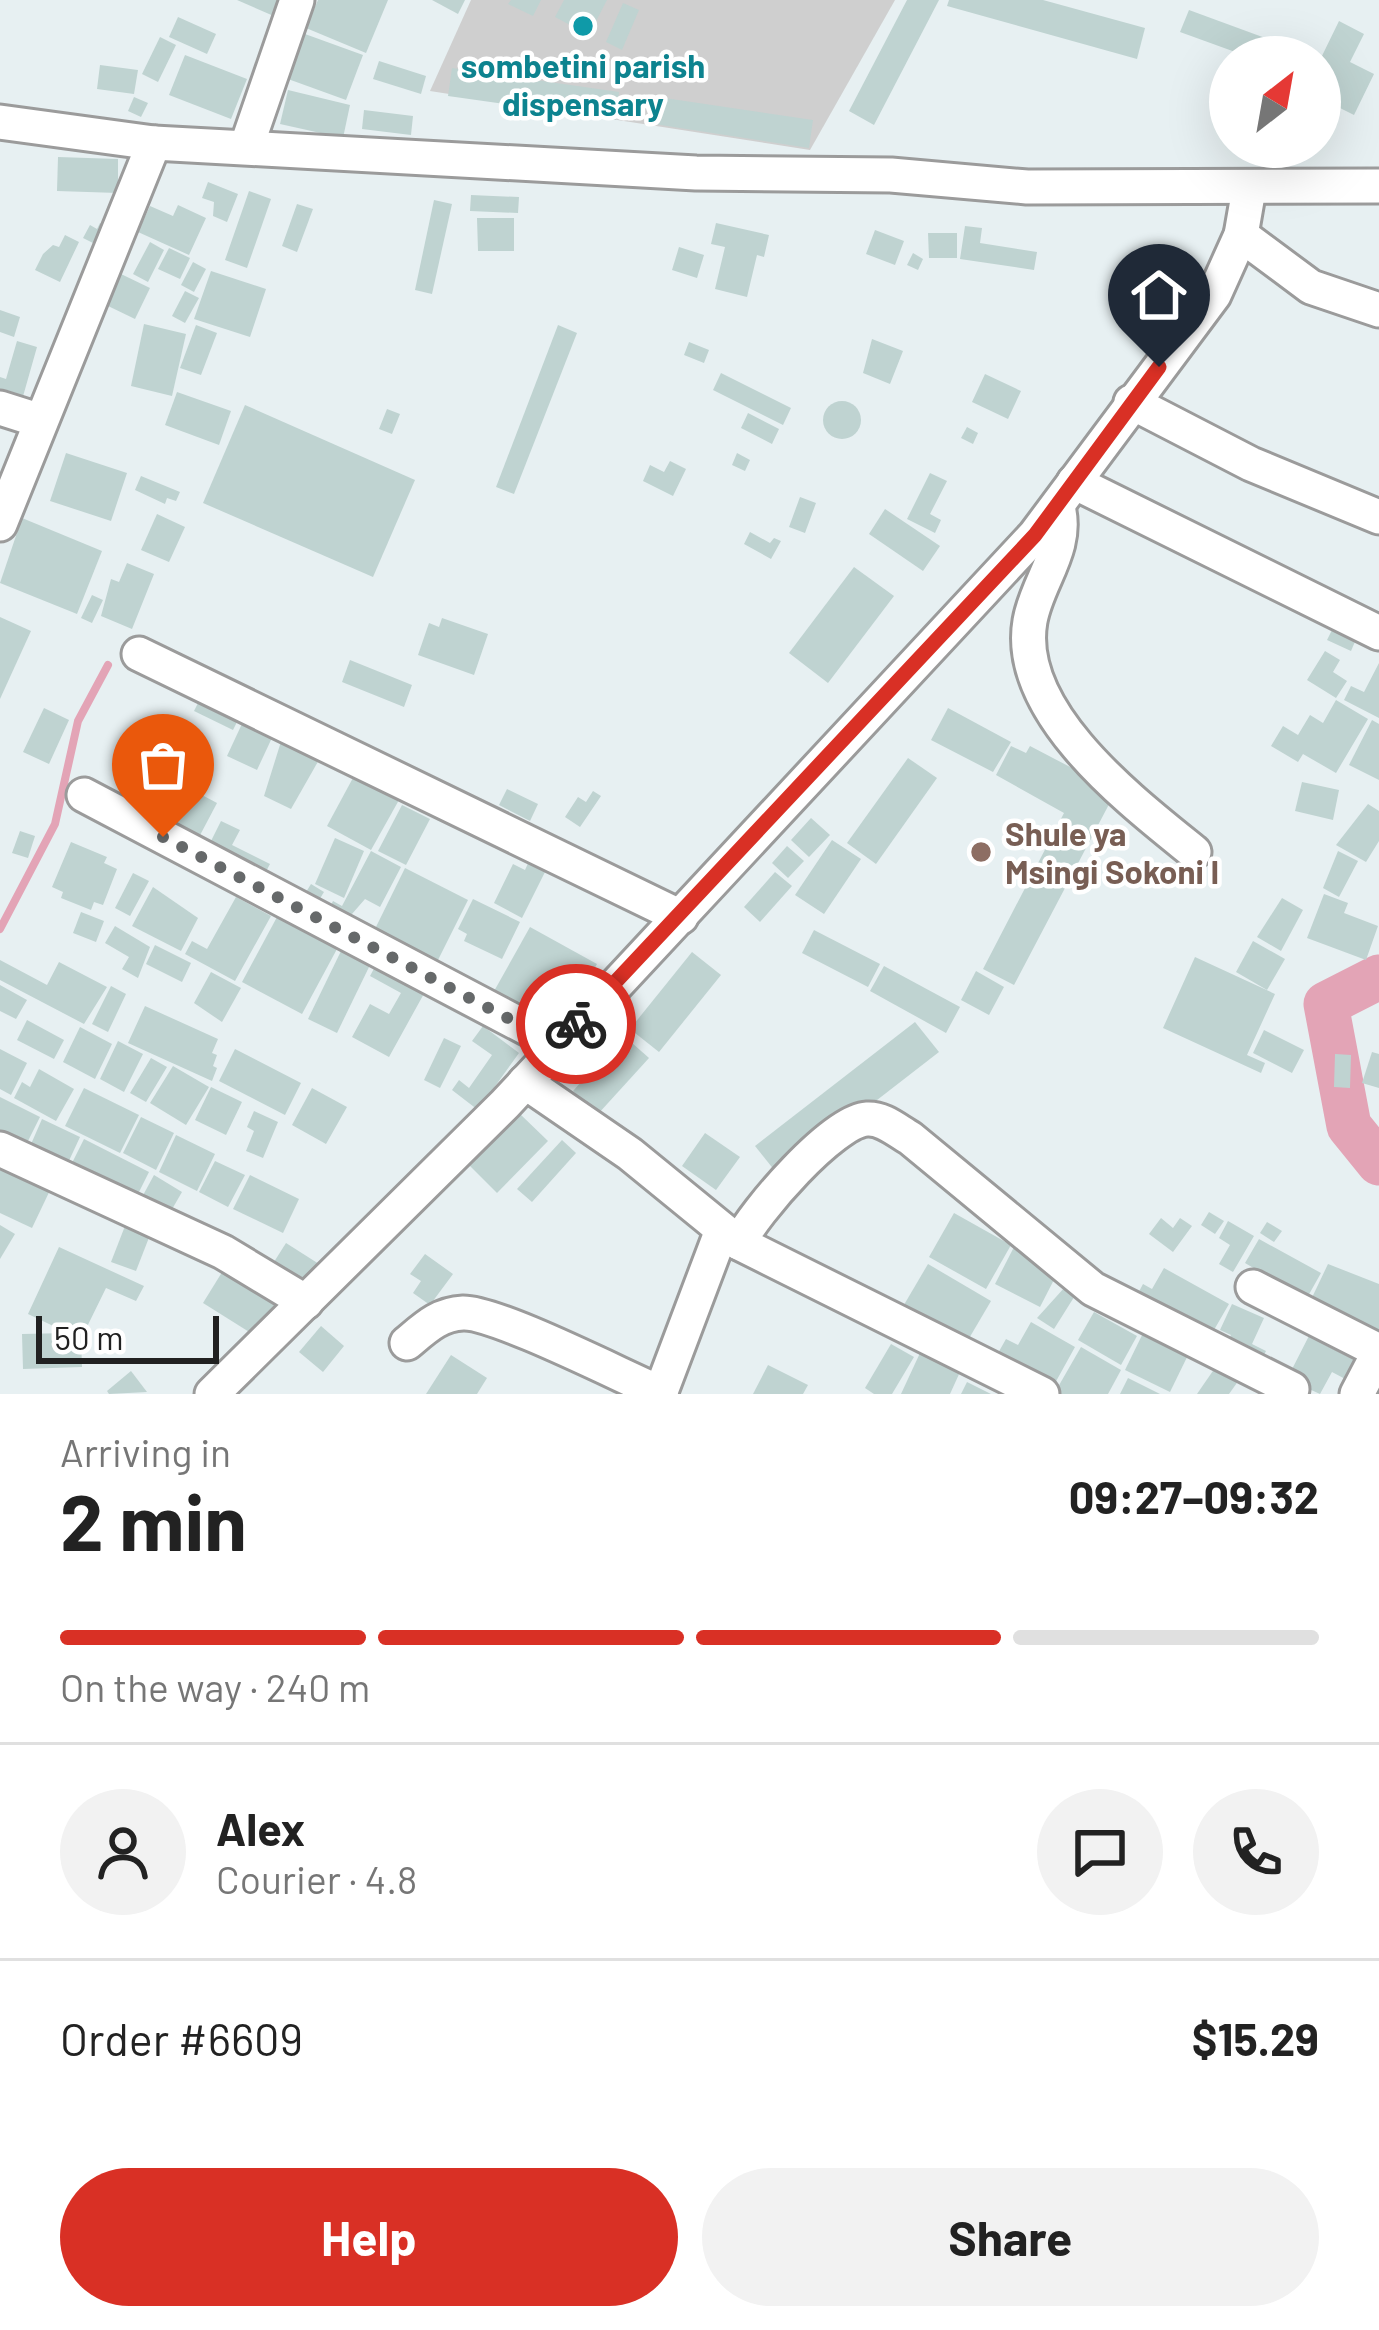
<!DOCTYPE html>
<html lang="en">
<head>
<meta charset="utf-8">
<style>
  :root { --surface:#fff; --page:#f2f2f2; --text:#222; --muted:#767676; --line:#e0e0e0; --accent:#d93025 }
  body { margin:0; font-family:Barlow,sans-serif; background:var(--page); color:var(--text); height:100vh; display:flex; flex-direction:column; font-size:45px; white-space:nowrap }
  * { box-sizing:border-box; margin:0 }
  p { font-size:39px; color:var(--muted) }
  .icon { flex:none; width:66px; height:66px; fill:none; stroke:currentColor; stroke-width:2; stroke-linecap:round; stroke-linejoin:round }
  .map { position:relative; height:1394px; overflow:hidden }
  .side { display:flex; flex-direction:column; background:var(--surface); flex:1 }
  .side>* { flex:none }
  .needle { width:78px; rotate:31deg }
  .buttons { position:absolute; left:1209px; top:36px; display:grid; gap:24px }
  .buttons a { display:grid; place-items:center; width:132px; height:132px; border-radius:50%; background:var(--surface); box-shadow:0 12px 48px #0002; font-size:60px }
  .scale { position:absolute; left:36px; bottom:30px; width:183px; box-sizing:border-box; padding-left:12px; border:6px solid #212121; border-top:0; font-size:33px; line-height:42px; white-space:nowrap; color:#212121; -webkit-text-stroke:9px #fff; paint-order:stroke }
  .pin { position:absolute; display:grid; place-items:center; width:102px; height:102px; color:#fff; margin:-123px -51px; border-radius:50% 50% 50% 0; rotate:-45deg; box-shadow:0 0 12px #0007 }
  .pin .icon { rotate:45deg }
  .courier { position:absolute; display:grid; place-items:center; width:120px; height:120px; margin:-60px; border:9px solid #d93025; border-radius:50%; background:#fff; color:#222; box-shadow:0 3px 15px #0007 }
  .headline em { font-style:normal; font-weight:700 }
  .headline div { display:flex; flex-direction:column-reverse }
  .headline { display:flex; align-items:center; justify-content:space-between; height:204px; padding:0 60px }
  h1 { font-size:78px; font-weight:700; line-height:90px }
  .bar { display:grid; grid-template-columns:repeat(4,1fr); gap:18px 12px; align-content:center; height:144px; padding:0 60px }
  .bar i { height:15px; border-radius:9px; background:var(--line) }
  .bar .active { background:var(--accent) }
  .bar p { grid-column:span 4 }
  .line { display:flex; align-items:center; gap:30px; padding:0 60px; border-top:3px solid var(--line) }
  .line div { flex:1 }
  .round { display:grid; place-items:center; flex:none; width:126px; height:126px; border-radius:63px; background:var(--page) }
  .button { display:flex; gap:24px; margin-top:auto; padding:24px 60px }
  .button a { flex:1; height:138px; border-radius:72px; background:var(--accent); color:#fff; font-size:48px; font-weight:700; line-height:138px; text-align:center }
  .button a+a { background:var(--page); color:var(--text) }
  .map>svg:first-child { display:block }
  .religious { fill:#cfcfcf }
  .lines { fill:none; stroke-linecap:round; stroke-linejoin:round }
  .stream { stroke:#e3a4b6; stroke-width:8 }
  .river { stroke:#e3a4b6; stroke-width:45 }
  .building { fill:#bfd3d1 }
  .minor-casing { stroke:#9b9b9b; stroke-width:39 }
  .minor { stroke:#fff; stroke-width:33 }
  .done { stroke:#66696a; stroke-width:12; stroke-dasharray:0 21.6 }
  .route { stroke:#d93025; stroke-width:15 }
  .culture-dot { fill:#0f9aa8; stroke:#fff; stroke-width:4.5 }
  .education-dot { fill:#8d6e63; stroke:#fff; stroke-width:4.5 }
  .labels { text-anchor:middle; dominant-baseline:central; stroke-width:9; stroke-linejoin:round; paint-order:stroke }
  .culture-label { font-size:33px; font-weight:bold; fill:#0d838f; stroke:#fff }
  .education-label { font-size:33px; font-weight:bold; fill:#785e54; stroke:#fff; text-anchor:start }
</style>
</head>
<body>
<div class="map">
<svg width="1379" height="1394" viewBox="0 0 1379 1394">
  <rect width="100%" height="100%" fill="#e7f0f2"/>
  <polygon class="religious" points="471,0 895,0 810,150 430,91"/>
  <g class="lines">
    <polyline class="stream" points="0,929 55,824 78,721 108,665"/>
    <polyline class="river" points="1379,977 1326,1004 1349,1126 1379,1163"/>
  </g>
  <g class="building">
    <polygon points="237,0 284,0 276,17"/>
    <polygon points="318,0 388,0 366,53 306,28"/>
    <polygon points="432,0 465,0 458,14"/>
    <polygon points="511,0 541,0 533,16 508,4"/>
    <polygon points="564,0 607,0 589,35 555,17"/>
    <polygon points="907,0 939,0 874,125 849,111"/>
    <polygon points="949,0 1043,0 1145,28 1137,59 947,6"/>
    <polygon points="623,3 639,10 622,50 606,42"/>
    <polygon points="1189,10 1279,43 1274,57 1249,57 1180,32"/>
    <polygon points="178,17 216,34 207,54 169,37"/>
    <polygon points="1339,21 1364,34 1350,62 1374,74 1354,115 1320,98 1320,60"/>
    <polygon points="305,34 363,55 346,100 288,79"/>
    <polygon points="160,37 176,45 158,82 142,74"/>
    <polygon points="185,55 247,79 231,119 169,95"/>
    <polygon points="379,61 426,76 421,94 373,79"/>
    <polygon points="100,65 138,70 134,94 97,89"/>
    <polygon points="452,68 619,92 616,120 448,96"/>
    <polygon points="288,90 350,105 343,138 280,124"/>
    <polygon points="134,97 148,103 141,117 128,111"/>
    <polygon points="658,97 813,120 809,148 654,124"/>
    <polygon points="364,110 413,116 411,135 362,129"/>
    <polygon points="58,157 118,159 118,193 57,191"/>
    <polygon points="208,182 238,194 227,222 213,216 214,202 202,198"/>
    <polygon points="249,191 271,199 247,268 225,260"/>
    <polygon points="471,195 519,197 518,213 470,211"/>
    <polygon points="434,200 452,204 432,294 415,290"/>
    <polygon points="297,204 313,209 297,252 282,246"/>
    <polygon points="178,205 206,218 189,255 138,232 150,206 173,216"/>
    <polygon points="477,218 514,218 514,251 478,251"/>
    <polygon points="100,223 114,231 105,249 83,238 90,225 97,229"/>
    <polygon points="716,223 769,235 764,257 757,255 747,297 715,289 725,247 711,244"/>
    <polygon points="965,226 982,228 980,243 1037,252 1034,270 960,259"/>
    <polygon points="875,230 904,241 895,265 866,254"/>
    <polygon points="928,233 957,233 957,258 929,258"/>
    <polygon points="65,235 79,242 60,282 35,270 43,254 53,245 59,247"/>
    <polygon points="150,242 164,250 148,282 133,274"/>
    <polygon points="679,247 704,255 697,278 672,270"/>
    <polygon points="169,248 190,258 180,279 158,269"/>
    <polygon points="913,253 923,259 918,270 907,265"/>
    <polygon points="193,262 206,269 194,292 181,285"/>
    <polygon points="211,271 266,289 250,337 194,319"/>
    <polygon points="121,274 150,288 135,319 106,305"/>
    <polygon points="185,291 199,298 185,323 172,316"/>
    <polygon points="0,310 20,317 14,337 0,332"/>
    <polygon points="144,324 186,334 172,396 131,386"/>
    <polygon points="196,325 217,333 201,375 180,368"/>
    <polygon points="558,325 577,333 514,494 496,487"/>
    <polygon points="872,339 903,351 890,384 863,373"/>
    <polygon points="17,341 37,347 20,407 0,402 0,377 6,379"/>
    <polygon points="689,342 709,350 704,363 684,355"/>
    <polygon points="721,373 791,408 783,425 713,390"/>
    <polygon points="985,374 1021,391 1008,419 972,402"/>
    <polygon points="177,392 231,411 219,445 165,425"/>
    <circle cx="842" cy="420" r="19"/>
    <polygon points="245,405 415,480 373,577 203,503"/>
    <polygon points="387,409 400,414 392,434 379,429"/>
    <polygon points="748,413 779,429 772,444 741,428"/>
    <polygon points="967,427 978,433 973,444 961,438"/>
    <polygon points="66,453 127,473 111,521 50,501"/>
    <polygon points="737,453 750,460 745,471 732,465"/>
    <polygon points="670,461 686,469 673,496 643,481 650,465 664,472"/>
    <polygon points="930,473 947,481 930,514 941,520 935,533 907,519"/>
    <polygon points="141,476 180,492 176,501 167,498 165,504 135,490"/>
    <polygon points="800,497 816,503 805,533 789,527"/>
    <polygon points="885,509 940,546 923,571 869,534"/>
    <polygon points="157,514 185,527 169,562 141,550"/>
    <polygon points="22,518 102,551 77,614 0,583"/>
    <polygon points="750,532 770,543 774,538 781,541 771,559 744,544"/>
    <polygon points="127,563 154,574 132,629 101,616 111,579 119,582"/>
    <polygon points="854,567 894,596 828,683 789,653"/>
    <polygon points="92,595 103,600 92,623 81,618"/>
    <polygon points="0,617 31,631 0,699"/>
    <polygon points="442,618 488,634 474,675 418,655 429,623 439,627"/>
    <polygon points="1334,626 1357,637 1351,651 1327,640"/>
    <polygon points="1325,651 1340,660 1333,672 1347,681 1336,698 1307,680"/>
    <polygon points="350,660 412,685 404,707 342,682"/>
    <polygon points="1379,663 1379,718 1344,700 1351,686 1364,692"/>
    <polygon points="203,693 242,712 233,730 194,711"/>
    <polygon points="1336,700 1368,719 1336,773 1303,754 1298,762 1271,746 1283,726 1298,735 1310,715 1323,723"/>
    <polygon points="44,708 69,720 49,764 23,752"/>
    <polygon points="948,708 1011,742 993,772 931,740"/>
    <polygon points="247,713 277,727 257,770 227,756"/>
    <polygon points="1372,720 1379,724 1379,780 1349,765"/>
    <polygon points="284,732 324,751 291,809 264,796"/>
    <polygon points="1011,746 1026,753 1030,746 1116,791 1014,985 983,969 1064,813 996,775"/>
    <polygon points="908,758 937,778 876,864 847,843"/>
    <polygon points="354,776 399,800 371,850 327,826"/>
    <polygon points="1302,782 1339,790 1333,820 1295,811"/>
    <polygon points="185,786 217,803 198,839 166,823"/>
    <polygon points="507,789 538,804 530,821 499,805"/>
    <polygon points="593,791 601,796 580,827 565,817 578,797 586,802"/>
    <polygon points="1368,804 1379,811 1379,841 1366,862 1336,845"/>
    <polygon points="402,805 430,819 406,865 378,851"/>
    <polygon points="811,818 830,835 809,857 791,840"/>
    <polygon points="221,821 240,830 232,845 270,864 262,879 206,851"/>
    <polygon points="20,831 35,836 28,858 12,853"/>
    <polygon points="335,838 364,851 344,898 315,884"/>
    <polygon points="832,840 861,859 824,914 795,895"/>
    <polygon points="71,842 107,857 104,863 117,869 103,905 94,902 91,910 61,898 63,892 52,887"/>
    <polygon points="787,846 804,861 788,878 772,863"/>
    <polygon points="371,851 401,867 380,907 365,899 345,922 327,913 333,901 342,906"/>
    <polygon points="1338,851 1358,861 1339,897 1323,888"/>
    <polygon points="530,859 547,868 522,918 494,903 513,864 525,870"/>
    <polygon points="405,868 468,900 437,962 374,931"/>
    <polygon points="775,872 792,886 760,922 744,907"/>
    <polygon points="133,873 149,881 130,916 115,908"/>
    <polygon points="311,884 324,892 316,905 303,897"/>
    <polygon points="153,887 198,918 181,951 132,926"/>
    <polygon points="1324,894 1348,903 1344,913 1378,926 1366,960 1307,938"/>
    <polygon points="236,897 271,916 235,981 185,954 192,941 207,949"/>
    <polygon points="1282,898 1303,910 1281,951 1257,937"/>
    <polygon points="473,899 520,922 502,959 464,941 467,934 458,929"/>
    <polygon points="81,912 104,921 96,942 73,933"/>
    <polygon points="277,917 337,949 302,1014 242,982"/>
    <polygon points="115,926 150,947 138,978 122,969 129,957 105,943"/>
    <polygon points="530,927 597,964 560,1031 493,993"/>
    <polygon points="814,930 880,964 868,987 802,953"/>
    <polygon points="1253,941 1285,959 1267,990 1236,972"/>
    <polygon points="155,945 191,963 182,982 146,964"/>
    <polygon points="341,951 370,965 337,1033 308,1019"/>
    <polygon points="692,952 721,975 659,1052 630,1029"/>
    <polygon points="1195,957 1275,994 1247,1055 1265,1063 1261,1073 1163,1028"/>
    <polygon points="0,960 47,985 59,962 107,987 84,1024 0,980"/>
    <polygon points="377,963 426,990 389,1057 352,1037 370,1004 389,1014 401,993 370,976"/>
    <polygon points="884,966 960,1007 946,1033 870,991"/>
    <polygon points="976,971 1004,987 989,1015 961,1000"/>
    <polygon points="211,972 241,988 222,1022 194,1003"/>
    <polygon points="0,985 27,1000 16,1019 0,1011"/>
    <polygon points="111,986 126,994 108,1032 92,1024"/>
    <polygon points="145,1006 218,1039 212,1053 217,1055 213,1066 217,1068 212,1081 128,1043"/>
    <polygon points="27,1020 64,1040 54,1059 17,1040"/>
    <polygon points="915,1022 939,1052 779,1176 755,1146"/>
    <polygon points="483,1026 519,1053 478,1110 452,1090 459,1080 469,1088 492,1055 472,1041"/>
    <polygon points="80,1027 112,1044 95,1079 63,1062"/>
    <polygon points="1264,1030 1304,1050 1292,1073 1253,1053"/>
    <polygon points="623,1035 649,1058 598,1114 573,1091"/>
    <polygon points="444,1038 461,1046 440,1088 424,1080"/>
    <polygon points="118,1041 143,1054 124,1092 100,1079"/>
    <polygon points="0,1049 27,1063 11,1095 0,1089"/>
    <polygon points="235,1049 301,1083 285,1115 219,1081"/>
    <polygon points="1372,1052 1379,1054 1379,1088 1362,1083"/>
    <polygon points="1335,1054 1351,1055 1350,1088 1334,1087"/>
    <polygon points="151,1058 167,1067 146,1102 130,1093"/>
    <polygon points="173,1066 209,1087 186,1125 150,1103"/>
    <polygon points="39,1069 74,1089 56,1121 14,1098 22,1082 30,1087"/>
    <polygon points="211,1087 242,1102 226,1135 195,1120"/>
    <polygon points="84,1088 139,1115 120,1153 65,1126"/>
    <polygon points="312,1088 347,1107 326,1144 292,1125"/>
    <polygon points="0,1097 40,1117 22,1153 0,1142"/>
    <polygon points="254,1111 278,1122 263,1158 246,1151 254,1131 247,1127"/>
    <polygon points="519,1113 548,1141 497,1193 468,1164"/>
    <polygon points="141,1117 174,1133 156,1170 123,1153"/>
    <polygon points="42,1119 80,1137 67,1165 28,1151"/>
    <polygon points="705,1133 740,1157 716,1190 682,1166"/>
    <polygon points="176,1135 215,1154 197,1191 159,1172"/>
    <polygon points="84,1139 149,1172 135,1200 67,1173"/>
    <polygon points="562,1140 576,1153 532,1202 517,1189"/>
    <polygon points="0,1159 53,1184 32,1228 0,1213"/>
    <polygon points="215,1161 245,1175 228,1207 199,1192"/>
    <polygon points="154,1175 182,1192 164,1223 141,1199"/>
    <polygon points="250,1175 299,1199 283,1233 233,1209"/>
    <polygon points="1209,1212 1224,1221 1215,1234 1201,1225"/>
    <polygon points="954,1213 1011,1245 986,1289 929,1257"/>
    <polygon points="1161,1218 1173,1228 1180,1218 1192,1226 1173,1252 1149,1234"/>
    <polygon points="1228,1221 1254,1236 1233,1272 1219,1264 1230,1245 1219,1238"/>
    <polygon points="1267,1222 1282,1231 1274,1242 1260,1233"/>
    <polygon points="0,1225 15,1234 0,1259"/>
    <polygon points="125,1226 150,1235 136,1271 111,1262"/>
    <polygon points="1259,1239 1321,1273 1303,1305 1257,1280 1262,1273 1245,1263"/>
    <polygon points="286,1243 319,1264 300,1294 267,1273"/>
    <polygon points="59,1247 144,1286 136,1301 106,1288 81,1339 82,1367 23,1369 22,1334 68,1333 28,1314"/>
    <polygon points="1014,1247 1059,1270 1040,1307 995,1284"/>
    <polygon points="425,1254 453,1274 430,1305 413,1293 421,1281 410,1274"/>
    <polygon points="928,1264 991,1301 961,1352 898,1315"/>
    <polygon points="1328,1264 1379,1284 1379,1344 1307,1308"/>
    <polygon points="1164,1268 1229,1304 1207,1342 1134,1301 1143,1284 1152,1289"/>
    <polygon points="224,1269 279,1304 259,1338 203,1303"/>
    <polygon points="1065,1287 1076,1294 1054,1329 1037,1318"/>
    <polygon points="1232,1304 1264,1318 1252,1344 1266,1351 1258,1367 1224,1351 1231,1335 1220,1330"/>
    <polygon points="1094,1312 1137,1336 1121,1365 1078,1340"/>
    <polygon points="1031,1322 1075,1347 1049,1394 993,1362 1006,1339 1018,1345"/>
    <polygon points="321,1326 344,1346 323,1372 299,1352"/>
    <polygon points="1146,1327 1191,1349 1170,1392 1125,1370"/>
    <polygon points="1312,1330 1329,1338 1325,1345 1358,1362 1349,1381 1332,1372 1320,1394 1287,1379"/>
    <polygon points="891,1344 914,1357 892,1394 874,1394 865,1388"/>
    <polygon points="1081,1347 1121,1370 1108,1394 1054,1394"/>
    <polygon points="920,1353 960,1372 950,1394 901,1394"/>
    <polygon points="451,1355 487,1378 477,1394 426,1394"/>
    <polygon points="768,1365 808,1385 803,1394 753,1394"/>
    <polygon points="1217,1365 1239,1380 1229,1394 1197,1394"/>
    <polygon points="131,1371 147,1392 109,1394 107,1391"/>
    <polygon points="1128,1378 1160,1394 1120,1394"/>
    <polygon points="967,1382 991,1394 961,1394"/>
  </g>
  <g class="lines">
    <g class="minor-casing">
      <g id="minor">
        <polyline points="0,122 154,143 696,173 891,175 1027,187 1379,186"/>
        <polyline points="247,145 297,0"/>
        <polyline points="1241,235 1311,287 1379,310"/>
        <polyline points="1131,402 1251,464 1379,517"/>
        <polyline points="0,408 41,421"/>
        <polyline points="1074,482 1379,633"/>
        <path d="M1058,507c11,42 -21,74 -28,114 -16,91 101,180 164,231"/>
        <polyline points="0,524 154,143"/>
        <polyline points="139,654 681,917"/>
        <polyline points="84,795 557,1044"/>
        <polyline points="525,1082 630,1154 739,1243 1042,1394"/>
        <polyline points="0,1149 223,1252 306,1302"/>
        <path d="M739,1243c15,-31 94,-122 128,-124 16,-1 29,11 43,19l183,151 199,100"/>
        <polyline points="1253,1287 1379,1351"/>
        <path d="M407,1343c18,-15 32,-29 56,-30 33,-1 158,63 198,80"/>
        <polyline points="212,1394 505,1104 1035,535 1214,295 1241,235 1249,189"/>
        <polyline points="660,1394 722,1230"/>
        <polyline points="1357,1394 1379,1352"/>
      </g>
    </g>
    <use href="#minor" class="minor"/>
  </g>
  <g class="lines">
    <polyline class="done" points="163,837 557,1044 576,1024"/>
    <polyline class="route" points="576,1024 1035,535 1159,367"/>
  </g>
  <circle class="culture-dot" cx="583" cy="26" r="12"/>
  <circle class="education-dot" cx="981" cy="852" r="12"/>
  <g class="labels">
    <g class="culture-label">
      <text x="583" y="65">sombetini parish<tspan x="583" dy="38">dispensary</tspan></text>
    </g>
    <g class="education-label">
      <text x="1005" y="833">Shule ya<tspan x="1005" dy="38">Msingi Sokoni I</tspan></text>
    </g>
  </g>
</svg>
<div class="buttons">
<a><svg class="needle" viewBox="-14 -14 28 28"><path d="M0-13l5 13h-10z" fill="#e53935"/><path d="M0 13l5-13h-10z" fill="#767676"/></svg></a>
</div>
<div class="scale">50 m</div>
<div class="pin" style="left:163px;top:837px;background:#ea580c"><svg class="icon" aria-label="bag" viewBox="0 0 24 24"><path d="M5 8h14l-1 12H6zM9 8a3 3 0 0 1 6 0"/></svg></div>
<div class="pin" style="left:1159px;top:367px;background:#1f2937"><svg class="icon" aria-label="home" viewBox="0 0 24 24"><path d="M3 11l9-7 9 7M6 9v11h12V9"/></svg></div>
<div class="courier" style="left:576px;top:1024px"><svg class="icon" aria-label="bike" viewBox="0 0 24 24"><circle cx="6" cy="16" r="4"/><circle cx="18" cy="16" r="4"/><path d="M6 16l4-8h5l3 8M10 8l3 8H6M13 5h3"/></svg></div>
</div>
<section class="side">
<div class="headline"><div><h1>2 min</h1><p>Arriving in</p></div><em>09:27–09:32</em></div>
<div class="bar"><i class="active"></i><i class="active"></i><i class="active"></i><i></i><p>On the way · 240 m</p></div>
<div class="line" style="height:216px"><a class="round"><svg class="icon" aria-label="person" viewBox="0 0 24 24"><circle cx="12" cy="8" r="4"/><path d="M4 21q1-7 8-7t8 7"/></svg></a><div><b>Alex</b><p>Courier · 4.8</p></div><a class="round"><svg class="icon" aria-label="chat" viewBox="0 0 24 24"><path d="M4 5h16v11H9l-5 4z"/></svg></a><a class="round"><svg class="icon" aria-label="phone" viewBox="0 0 24 24"><path d="M5 4h4l2 5-3 2q2 4 5 5l2-3 5 2v4C11 20 4 13 5 4z"/></svg></a></div>
<div class="line" style="height:156px"><div>Order #6609</div><b>$15.29</b></div>
<div class="button"><a>Help</a><a>Share</a></div>
</section>
</body>
</html>
